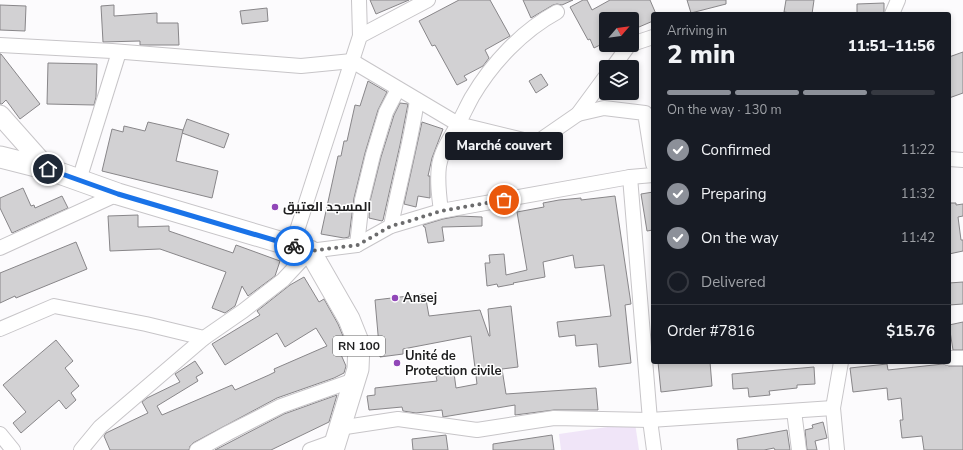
<!DOCTYPE html>
<html lang="en">
<head>
<meta charset="utf-8">
<style>
  :root { --surface:#171b24; --page:#20242c; --text:#f1f3f6; --muted:#9ea1a6; --line:#363941; --accent:#8c9099 }
  body { margin:0; font-family:"Nunito Sans",Cairo,sans-serif; background:var(--page); color:var(--text); height:100vh; display:flex; flex-direction:column; font-size:15px; white-space:nowrap }
  * { box-sizing:border-box; margin:0 }
  p { font-size:13px; color:var(--muted) }
  .icon { flex:none; width:22px; height:22px; fill:none; stroke:currentColor; stroke-width:2; stroke-linecap:round; stroke-linejoin:round }
  .map { position:relative; flex:1; overflow:hidden }
  .drawer { position:absolute; left:651px; top:12px; width:300px; height:352px; display:flex; flex-direction:column; background:var(--surface); border-radius:4px; box-shadow:0 2px 6px #0003 }
  .drawer>* { flex:none }
  .needle { width:26px; rotate:62deg }
  .fabs { position:absolute; left:599px; top:12px; display:grid; gap:8px }
  .fabs a { display:grid; place-items:center; width:40px; height:40px; border-radius:4px; background:var(--surface); box-shadow:0 2px 6px #0003; font-size:20px }
  .pin { position:absolute; display:grid; place-items:center; width:34px; height:34px; color:#fff; margin:-17px; border:2px solid #fff; border-radius:50%; box-shadow:0 1px 4px #0007 }
  .courier { position:absolute; display:grid; place-items:center; width:40px; height:40px; margin:-20px; border:3px solid #1a73e8; border-radius:50%; background:#fff; color:#222; box-shadow:0 1px 5px #0007 }
  .bubble { position:absolute; height:28px; border-radius:4px; background:var(--surface); box-shadow:0 2px 6px #0003; font-size:13px; font-weight:800; line-height:28px; text-align:center }
  .headline em { font-style:normal; font-weight:800 }
  .headline div { display:flex; flex-direction:column-reverse }
  .headline { display:flex; align-items:center; justify-content:space-between; height:68px; padding:0 16px }
  h1 { font-size:26px; font-weight:800; line-height:30px }
  .bar { display:grid; grid-template-columns:repeat(4,1fr); gap:6px 4px; align-content:center; height:48px; padding:0 16px }
  .bar i { height:5px; border-radius:3px; background:var(--line) }
  .bar .active { background:var(--accent) }
  .bar p { grid-column:span 4 }
  .line { display:flex; align-items:center; gap:10px; padding:0 16px; border-top:1px solid var(--line) }
  .line div { flex:1 }
  ol { padding:0 16px; list-style:none }
  li { display:flex; align-items:center; gap:12px; height:44px }
  li p { margin-inline-start:auto }
  li .icon { padding:4px; border-radius:50%; background:var(--accent); color:#fff; stroke-width:4 }
  li:last-child { color:var(--muted) }
  li i { width:22px; height:22px; border:2px solid var(--line); border-radius:50% }
  .map>svg:first-child { display:block }
  .green { fill:#f0e5f8 }
  .building { fill:#d2d1d3; stroke:#888689 }
  .lines { fill:none; stroke-linecap:round; stroke-linejoin:round }
  .street-casing { stroke:#c7c5c8; stroke-width:16 }
  .secondary-casing { stroke:#c7c5c8; stroke-width:21 }
  .primary-casing { stroke:#c7c5c8; stroke-width:23 }
  .street { stroke:#fff; stroke-width:14 }
  .secondary { stroke:#fff; stroke-width:19 }
  .primary { stroke:#fff; stroke-width:21 }
  .done { stroke:#6c6c6d; stroke-width:4; stroke-dasharray:0 7.2 }
  .route { stroke:#1a73e8; stroke-width:5 }
  .poi-dot { fill:#9147b8; stroke:#fff; stroke-width:1.5 }
  .labels { text-anchor:middle; dominant-baseline:central; stroke-width:3; stroke-linejoin:round; paint-order:stroke }
  .shield { fill:#fff; stroke:#626263; stroke-width:1 }
  .shield-label { font-size:12px; font-weight:bold; fill:#1f1f20 }
  .poi-label { font-size:13px; font-weight:bold; fill:#1f1f20; stroke:#fff; text-anchor:start }
</style>
</head>
<body>
<div class="map">
<svg width="963" height="450" viewBox="0 0 963 450">
  <rect width="100%" height="100%" fill="#fcfbfd"/>
  <polygon class="green" points="635,423 639,450 561,450 559,434"/>
  <g class="building">
    <polygon points="370,0 409,0 376,14"/>
    <polygon points="459,0 490,0 510,36 485,50 489,58 483,66 464,76 467,80 457,85 435,45 432,46 419,21"/>
    <polygon points="523,0 573,0 562,5 557,4 553,5 531,18"/>
    <polygon points="583,0 587,0 592,10 610,0 650,0 656,14 653,14 653,21 632,30 632,19 606,19 606,42 594,48 590,39 588,40 570,7"/>
    <polygon points="687,0 726,0 726,4 691,13"/>
    <polygon points="786,0 814,0 812,14 798,14 784,12"/>
    <polygon points="884,3 884,14 857,14 857,4"/>
    <polygon points="0,5 26,6 25,31 0,30"/>
    <polygon points="114,5 114,16 157,13 157,23 178,23 179,45 140,45 140,41 103,42 101,6"/>
    <polygon points="267,8 268,21 242,24 240,11"/>
    <polygon points="963,52 963,93 949,98 949,57"/>
    <polygon points="0,54 1,54 40,104 20,119 6,100 2,104 0,104"/>
    <polygon points="48,63 97,64 96,97 94,105 47,104"/>
    <polygon points="541,74 548,85 536,93 529,81"/>
    <polygon points="368,81 387,92 378,110 365,153 354,198 349,237 344,238 321,234 338,156 341,156 344,141 347,141 355,105 360,106"/>
    <polygon points="400,103 408,104 400,145 383,220 382,221 369,218 370,201 381,157 394,115"/>
    <polygon points="187,119 229,134 224,148 182,133"/>
    <polygon points="148,122 183,130 176,161 218,171 212,198 102,171 112,129 123,132 124,126 145,131"/>
    <polygon points="422,122 443,129 432,158 428,176 430,176 430,198 418,196 416,207 404,204"/>
    <polygon points="23,188 31,206 34,205 35,208 62,196 68,208 12,233 0,208 0,198"/>
    <polygon points="653,192 653,230 647,231 641,194"/>
    <polygon points="615,196 631,304 625,305 631,363 599,367 597,344 576,346 575,335 559,337 557,322 611,316 604,265 575,268 573,255 543,262 545,277 513,283 514,284 498,287 497,284 487,286 485,263 490,263 489,255 504,254 506,275 527,270 517,212 544,207 543,203 559,200 581,198 581,200"/>
    <polygon points="949,203 956,203 956,205 963,204 963,216 958,217 961,240 963,240 963,251 949,254"/>
    <polygon points="138,215 138,227 169,226 169,231 233,253 236,245 280,261 275,276 248,296 242,286 235,306 225,313 212,308 226,272 160,249 110,251 108,216"/>
    <polygon points="459,216 482,217 482,226 442,227 444,241 428,243 425,227 424,227 423,225 443,219"/>
    <polygon points="76,242 87,269 16,298 15,296 0,303 0,273"/>
    <polygon points="304,277 319,302 324,299 338,324 343,336 335,341 346,366 344,373 334,378 277,398 193,443 190,446 189,450 110,450 104,436 106,433 148,413 142,402 147,398 180,382 175,374 195,361 203,373 196,377 198,381 157,406 162,415 232,385 235,390 269,375 275,372 274,369 327,346 316,328 285,347 277,333 225,365 212,344 260,315 257,311 290,285"/>
    <polygon points="963,282 963,304 949,305 949,283"/>
    <polygon points="425,294 429,316 480,310 489,336 490,336 488,309 511,306 518,367 502,369 506,394 596,388 598,410 554,410 515,415 515,405 443,417 442,410 416,413 403,411 402,407 369,410 367,396 375,395 375,388 437,381 436,376 454,373 456,388 477,384 471,336 403,349 403,354 380,357 375,300"/>
    <polygon points="963,322 963,350 953,350 949,325"/>
    <polygon points="56,340 73,361 65,368 79,386 71,393 76,400 66,409 59,400 21,433 13,423 26,412 3,385"/>
    <polygon points="658,362 710,362 712,386 661,392"/>
    <polygon points="887,364 888,370 943,364 949,366 963,366 963,450 924,450 922,436 902,438 900,420 903,420 901,398 888,400 887,388 853,392 850,368"/>
    <polygon points="814,367 815,384 797,385 797,388 769,391 770,395 749,397 748,388 733,389 732,374"/>
    <polygon points="337,395 329,422 271,450 215,450 284,414"/>
    <polygon points="823,422 827,438 815,441 817,450 807,450 805,430 813,428 812,425"/>
    <polygon points="787,430 790,450 775,450 774,448 764,450 738,450 737,439"/>
    <polygon points="446,435 448,450 413,450 412,439"/>
    <polygon points="552,435 554,450 493,450 493,444"/>
  </g>
  <g class="lines">
    <g class="street-casing">
      <g id="street">
        <polyline points="359,0 360,36"/>
        <polyline points="892,14 898,0"/>
        <polyline points="632,44 653,37"/>
        <polyline points="0,45 112,51 301,66 352,61 458,124 536,143 578,114 606,76"/>
        <polyline points="613,67 629,45"/>
        <polyline points="578,114 604,108 645,113 653,164"/>
        <polyline points="949,159 963,160"/>
        <polyline points="630,177 650,420 654,450"/>
        <polyline points="79,180 119,52"/>
        <path d="M441,211c-2,-15 -4,-30 -2,-45 2,-15 12,-29 19,-42 5,-9 9,-18 14,-27 20,-34 50,-66 85,-85"/>
        <path d="M391,226c8,-42 20,-84 26,-126"/>
        <polyline points="357,245 362,200 373,155 386,112 398,89"/>
        <polyline points="292,246 360,36 428,0"/>
        <polyline points="0,248 118,194"/>
        <polyline points="0,329 54,306 146,324 204,338"/>
        <polyline points="949,358 963,358"/>
        <polyline points="794,411 799,450"/>
        <polyline points="339,428 398,419 477,430 554,418 650,420 833,408"/>
        <polyline points="0,434 13,450"/>
        <polyline points="81,450 100,427 204,338 243,311 283,280 310,251 357,245 391,226 441,211 630,177 653,175"/>
        <polyline points="197,450 228,433 281,406 354,380"/>
        <polyline points="310,450 335,441"/>
        <polyline points="837,450 833,408 841,362"/>
      </g>
    </g>
    <g class="secondary-casing">
      <polyline id="secondary" points="0,115 48,169"/>
    </g>
    <g class="primary-casing">
      <polyline id="primary" points="0,157 48,169 118,194 310,251 349,319 359,344 358,369 333,450"/>
    </g>
    <use href="#street" class="street"/>
    <use href="#secondary" class="secondary"/>
    <use href="#primary" class="primary"/>
  </g>
  <g class="lines">
    <polyline class="done" points="294,246 310,251 358,245 391,226 403,223 441,211 504,200"/>
    <polyline class="route" points="48,169 118,194 294,246"/>
  </g>
  <g class="poi-dot">
    <circle cx="275" cy="207" r="4"/>
    <circle cx="395" cy="298" r="4"/>
    <circle cx="397" cy="363" r="4"/>
  </g>
  <g class="labels">
    <rect class="shield" x="333" y="336" width="52" height="20" rx="3"/>
    <g class="shield-label">
      <text x="359" y="346">RN 100</text>
    </g>
    <g class="poi-label">
      <text x="283" y="207">المسجد العتيق</text>
      <text x="403" y="298">Ansej</text>
      <text x="405" y="356">Unité de<tspan x="405" dy="15">Protection civile</tspan></text>
    </g>
  </g>
</svg>
<div class="fabs">
<a><svg class="needle" viewBox="-14 -14 28 28"><path d="M0-13l5 13h-10z" fill="#e53935"/><path d="M0 13l5-13h-10z" fill="#9ea1a6"/></svg></a>
<a><svg class="icon" aria-label="layers" viewBox="0 0 24 24"><path d="M12 4l9 5-9 5-9-5zM3 14l9 5 9-5"/></svg></a>
</div>
<div class="pin" style="left:504px;top:200px;background:#ea580c"><svg class="icon" aria-label="bag" viewBox="0 0 24 24"><path d="M5 8h14l-1 12H6zM9 8a3 3 0 0 1 6 0"/></svg></div>
<div class="pin" style="left:48px;top:169px;background:#1f2937"><svg class="icon" aria-label="home" viewBox="0 0 24 24"><path d="M3 11l9-7 9 7M6 9v11h12V9"/></svg></div>
<div class="courier" style="left:294px;top:246px"><svg class="icon" aria-label="bike" viewBox="0 0 24 24"><circle cx="6" cy="16" r="4"/><circle cx="18" cy="16" r="4"/><path d="M6 16l4-8h5l3 8M10 8l3 8H6M13 5h3"/></svg></div>
<div class="bubble" style="left:445px;top:132px;width:118px">Marché couvert</div>
<section class="drawer">
<div class="headline"><div><h1>2 min</h1><p>Arriving in</p></div><em>11:51–11:56</em></div>
<div class="bar"><i class="active"></i><i class="active"></i><i class="active"></i><i></i><p>On the way · 130 m</p></div>
<ol>
<li><svg class="icon" aria-label="check" viewBox="0 0 24 24"><path d="M5 12l5 5 9-10"/></svg>Confirmed<p>11:22</p></li>
<li><svg class="icon" aria-label="check" viewBox="0 0 24 24"><path d="M5 12l5 5 9-10"/></svg>Preparing<p>11:32</p></li>
<li><svg class="icon" aria-label="check" viewBox="0 0 24 24"><path d="M5 12l5 5 9-10"/></svg>On the way<p>11:42</p></li>
<li><i></i>Delivered</li>
</ol>
<div class="line" style="height:52px"><div>Order #7816</div><b>$15.76</b></div>
</section>
</div>
</body>
</html>
